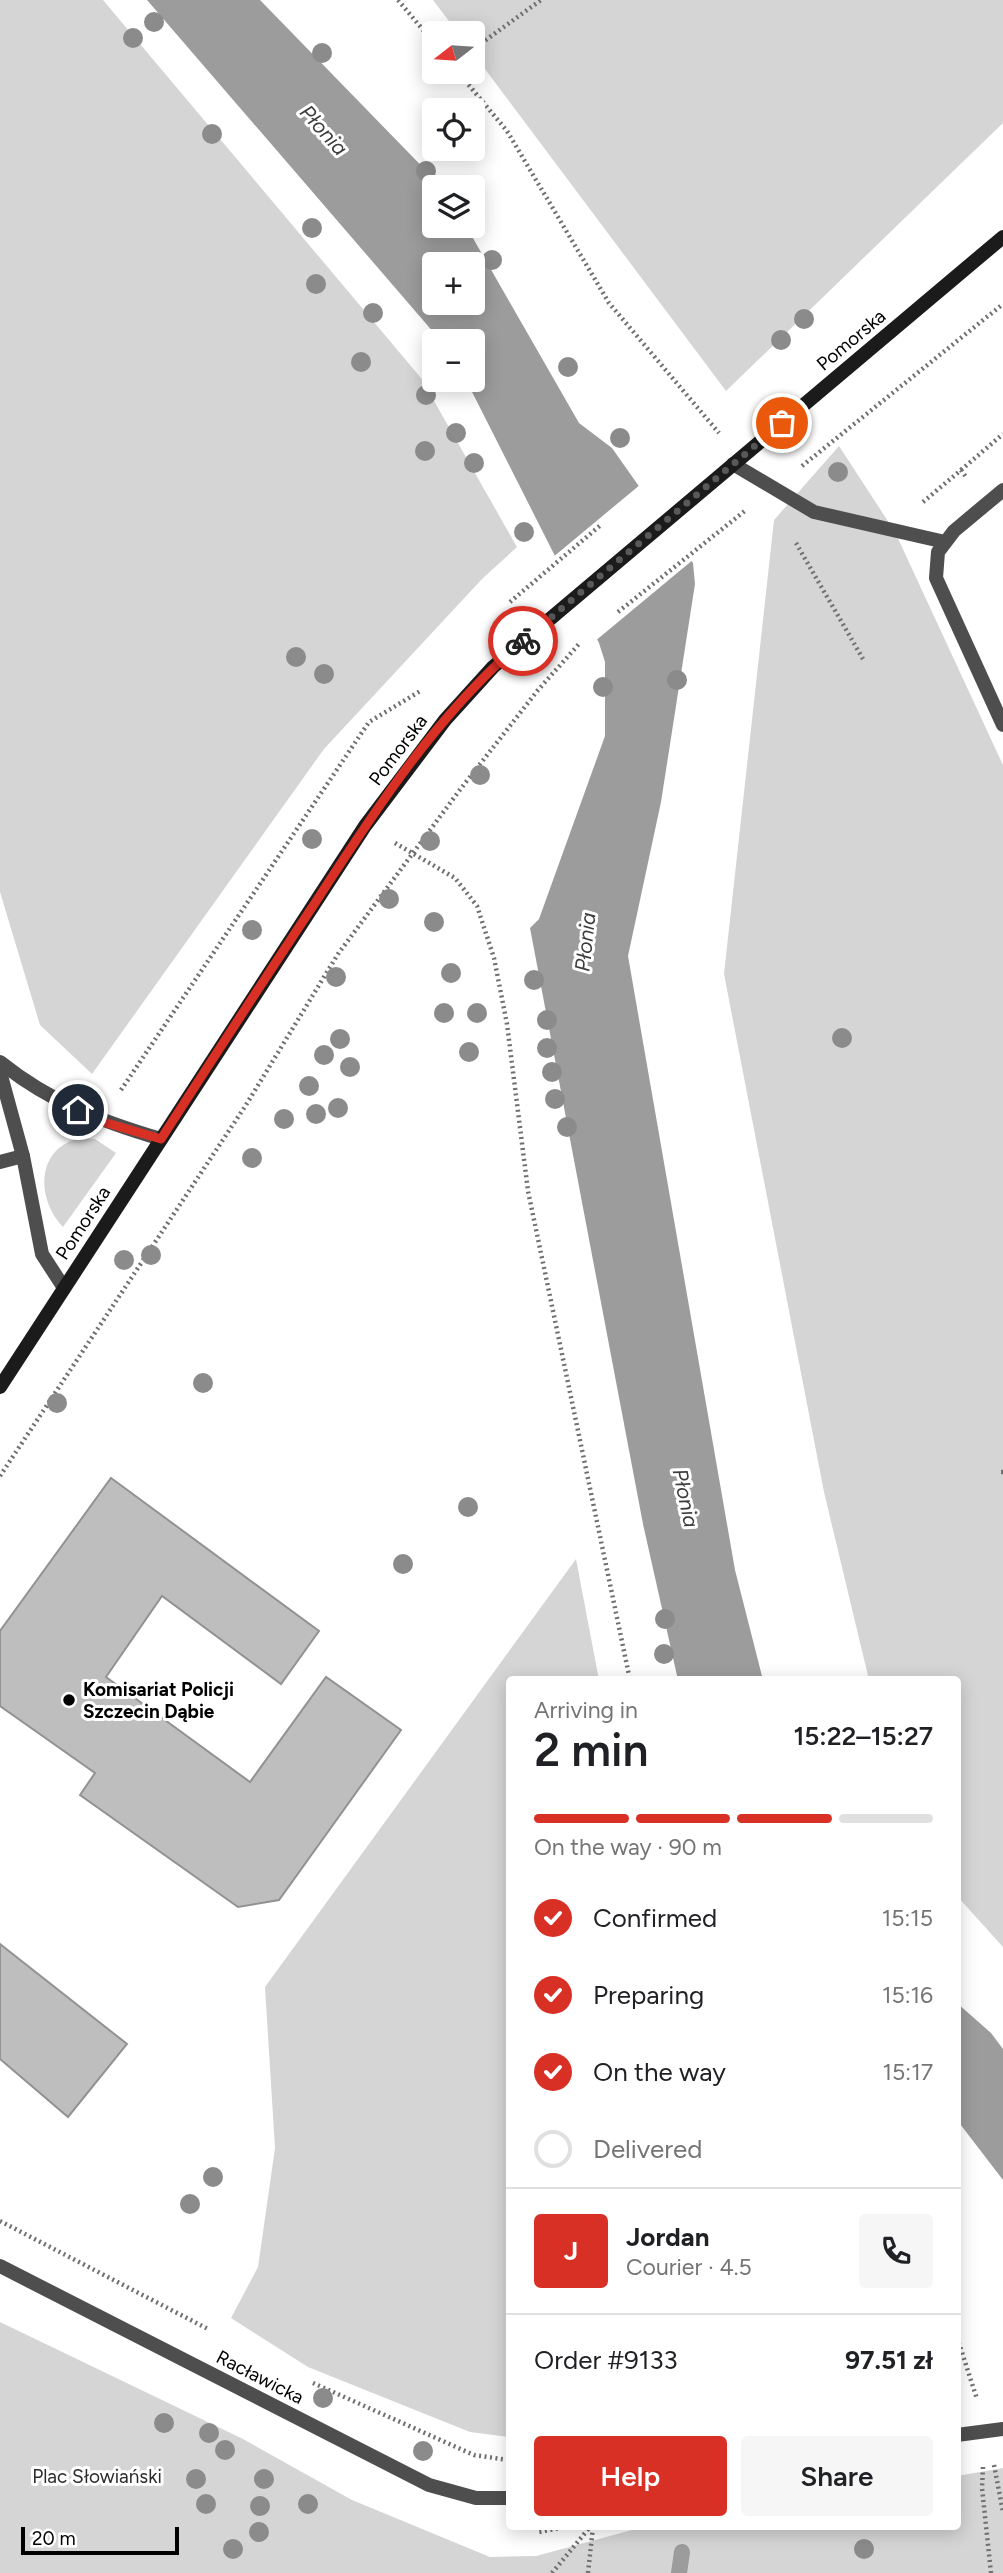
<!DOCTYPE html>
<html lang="en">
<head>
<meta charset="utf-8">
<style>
  :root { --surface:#fff; --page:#f6f6f6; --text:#202124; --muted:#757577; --line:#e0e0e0; --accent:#d93025 }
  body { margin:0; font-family:Figtree,sans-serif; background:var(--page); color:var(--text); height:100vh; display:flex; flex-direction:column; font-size:26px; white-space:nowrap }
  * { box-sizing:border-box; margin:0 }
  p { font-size:23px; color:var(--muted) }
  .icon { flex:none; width:38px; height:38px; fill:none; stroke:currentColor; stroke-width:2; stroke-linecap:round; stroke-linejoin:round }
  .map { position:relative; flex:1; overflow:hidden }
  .sheet { position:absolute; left:506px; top:1676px; width:455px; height:854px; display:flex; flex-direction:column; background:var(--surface); border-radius:7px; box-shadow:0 4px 18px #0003 }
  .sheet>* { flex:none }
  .needle { width:46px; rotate:253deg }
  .tools { position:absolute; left:422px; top:21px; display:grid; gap:14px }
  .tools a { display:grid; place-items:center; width:63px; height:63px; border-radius:7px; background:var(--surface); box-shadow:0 4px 18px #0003; font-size:35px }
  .scale { position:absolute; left:21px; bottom:18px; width:158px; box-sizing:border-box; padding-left:7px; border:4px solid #000; border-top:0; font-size:19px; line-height:24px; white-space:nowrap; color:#000; -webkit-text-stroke:5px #fff; paint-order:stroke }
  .pin { position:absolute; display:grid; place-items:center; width:60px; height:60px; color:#fff; margin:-30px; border:4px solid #fff; border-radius:50%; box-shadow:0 2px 7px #0007 }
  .courier { position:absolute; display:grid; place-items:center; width:70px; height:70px; margin:-35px; border:5px solid #d93025; border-radius:50%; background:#fff; color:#222; box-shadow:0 2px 9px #0007 }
  .headline em { font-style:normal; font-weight:600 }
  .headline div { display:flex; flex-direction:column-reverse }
  .headline { display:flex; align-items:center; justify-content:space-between; height:119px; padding:0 28px }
  h1 { font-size:46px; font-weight:600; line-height:52px }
  .bar { display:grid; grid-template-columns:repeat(4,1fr); gap:10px 7px; align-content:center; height:84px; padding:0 28px }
  .bar i { height:9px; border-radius:5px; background:var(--line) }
  .bar .active { background:var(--accent) }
  .bar p { grid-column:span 4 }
  .line { display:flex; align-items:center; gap:18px; padding:0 28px; border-top:2px solid var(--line) }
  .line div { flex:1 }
  .round { display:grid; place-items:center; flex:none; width:74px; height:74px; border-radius:7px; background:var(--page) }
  ol { padding:0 28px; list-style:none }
  li { display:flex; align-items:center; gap:21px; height:77px }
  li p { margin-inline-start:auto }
  li .icon { padding:7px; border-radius:50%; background:var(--accent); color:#fff; stroke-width:4 }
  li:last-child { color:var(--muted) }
  li i { width:38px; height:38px; border:4px solid var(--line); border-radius:50% }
  .button { display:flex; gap:14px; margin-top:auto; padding:14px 28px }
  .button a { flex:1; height:80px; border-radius:7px; background:var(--accent); color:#fff; font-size:28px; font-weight:600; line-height:80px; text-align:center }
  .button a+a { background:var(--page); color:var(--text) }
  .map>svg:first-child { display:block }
  .green { fill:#d5d5d5 }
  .water { fill:#9c9c9c; fill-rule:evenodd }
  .pier { fill:#fff }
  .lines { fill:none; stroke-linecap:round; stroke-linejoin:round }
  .stream { stroke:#9c9c9c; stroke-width:16 }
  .building { fill:#bebebe; stroke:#929292; stroke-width:2 }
  .path { stroke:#707070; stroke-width:4.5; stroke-dasharray:2 3.5; stroke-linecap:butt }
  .lane { stroke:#4e4e4e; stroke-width:14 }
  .street { stroke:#4e4e4e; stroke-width:14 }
  .secondary { stroke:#1b1b1b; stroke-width:14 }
  .tree { fill:#8b8b8b }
  .done { stroke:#595959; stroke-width:7; stroke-dasharray:0 12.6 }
  .route { stroke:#d93025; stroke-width:9 }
  .poi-dot { fill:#000; stroke:#fff; stroke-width:2.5 }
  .labels { text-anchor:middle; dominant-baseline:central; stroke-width:6; stroke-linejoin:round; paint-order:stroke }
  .street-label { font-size:19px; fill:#000; stroke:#fff }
  .poi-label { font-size:19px; font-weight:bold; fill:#000; stroke:#fff; text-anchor:start }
  .park-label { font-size:19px; fill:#2c2c2c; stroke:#fff }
  .water-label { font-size:21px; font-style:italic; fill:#3d3d3d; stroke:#fff }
</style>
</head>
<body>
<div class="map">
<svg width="1003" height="2573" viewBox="0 0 1003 2573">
  <rect width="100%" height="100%" fill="#fff"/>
  <g class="green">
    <polygon points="0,0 103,0 421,378 517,547 482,579 324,749 92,1074 40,1025 0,892"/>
    <polygon points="433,0 1003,0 1003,123 726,391 473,53 472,33 458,33"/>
    <polygon points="839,446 895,532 1003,765 1003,1947 957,1896 957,1680 869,1680 824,1492 724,974 774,520"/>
    <path d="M82,1138l13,1 21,14 -53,74c-28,-29 -27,-81 19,-89z"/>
    <polygon points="576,1559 599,1680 509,1680 509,2437 470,2432 308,2367 231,2318 258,2267 275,2148 265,1987"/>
    <polygon points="0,2322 243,2439 352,2500 490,2557 536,2556 643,2527 957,2527 957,2476 1003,2468 1003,2573 0,2573"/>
  </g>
  <g class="water">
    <path d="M147,0h113l182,187h-8v39h32l113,197 33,25 81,115 2,21 -34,218 -33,154 107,614 28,110h-85l-35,-156 -113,-596 9,-9 66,-183v-74l-6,-19 -133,-263h6v-39h-31zM434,264h38v39h-38z"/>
    <polygon points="957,2003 991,2033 1003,2049 1003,2180 957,2120"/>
  </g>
  <polygon class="pier" points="641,484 694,559 594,642 552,558"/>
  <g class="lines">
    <polyline class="stream" points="679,2573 682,2552"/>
  </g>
  <g class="building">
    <polygon points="111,1478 319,1631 281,1684 162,1596 106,1677 250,1782 326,1677 401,1730 279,1900 238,1907 80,1795 95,1773 0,1706 0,1631"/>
    <polygon points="0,1944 127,2044 68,2117 0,2059"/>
  </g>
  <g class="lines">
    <g class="path">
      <polyline points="398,0 434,43"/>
      <polyline points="472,50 541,0"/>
      <polyline points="458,72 507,131 609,303 719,433"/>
      <polyline points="802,466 1003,304"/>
      <polyline points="961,470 1003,434"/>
      <polyline points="923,502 961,470 966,477"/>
      <polyline points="796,543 863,659"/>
      <polyline points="510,602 602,524"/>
      <polyline points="618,612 746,510"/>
      <polyline points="395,843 455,878 477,906 494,958 507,1024 528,1191 630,1680"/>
      <polyline points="121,1090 369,722 422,690"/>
      <polyline points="1001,1472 1003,1472"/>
      <polyline points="0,1476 246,1105 338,954 459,791 538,690 579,644"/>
      <polyline points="0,2221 208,2329"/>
      <polyline points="957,2337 977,2399"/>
      <polyline points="313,2383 474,2455 508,2460"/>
      <polyline points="994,2465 1003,2512"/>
      <polyline points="983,2467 982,2488 991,2573"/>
      <polyline points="538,2527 539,2532 565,2527"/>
      <polyline points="552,2573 590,2527"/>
      <polyline points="588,2573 593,2527"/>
    </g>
    <g class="lane">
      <polyline points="733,464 814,512 945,542"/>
      <polyline points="1003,490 954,531 938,552 936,578 1003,725"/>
      <polyline points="0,1162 23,1156"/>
    </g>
    <g class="street">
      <path d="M0,1062c50,40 100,59 161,77"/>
      <polyline points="0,1072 23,1156 42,1254 64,1288"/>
      <polyline points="0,2266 429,2485 476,2498 509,2498"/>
      <polyline points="957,2435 1003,2429"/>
    </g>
    <polyline class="secondary" points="0,1387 365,826 445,720 493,667 1003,237"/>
  </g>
  <g class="tree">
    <circle cx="154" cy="22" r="10"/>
    <circle cx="133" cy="38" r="10"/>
    <circle cx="322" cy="53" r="10"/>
    <circle cx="212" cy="134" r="10"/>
    <circle cx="426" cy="171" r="10"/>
    <circle cx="312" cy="228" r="10"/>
    <circle cx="492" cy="260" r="10"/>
    <circle cx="316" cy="284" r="10"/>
    <circle cx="373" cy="313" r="10"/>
    <circle cx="804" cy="319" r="10"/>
    <circle cx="781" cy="340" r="10"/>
    <circle cx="361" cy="362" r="10"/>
    <circle cx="568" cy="367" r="10"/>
    <circle cx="426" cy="395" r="10"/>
    <circle cx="456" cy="433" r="10"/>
    <circle cx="620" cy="438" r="10"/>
    <circle cx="425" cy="451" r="10"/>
    <circle cx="474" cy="463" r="10"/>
    <circle cx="838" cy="472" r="10"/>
    <circle cx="524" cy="532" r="10"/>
    <circle cx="296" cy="657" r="10"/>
    <circle cx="324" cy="674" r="10"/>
    <circle cx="677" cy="680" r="10"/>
    <circle cx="603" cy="687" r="10"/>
    <circle cx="480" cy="775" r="10"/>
    <circle cx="312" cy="839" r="10"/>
    <circle cx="430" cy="841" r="10"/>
    <circle cx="389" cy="899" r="10"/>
    <circle cx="434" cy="922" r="10"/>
    <circle cx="252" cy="930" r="10"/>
    <circle cx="451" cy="973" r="10"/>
    <circle cx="336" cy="977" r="10"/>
    <circle cx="534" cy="980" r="10"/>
    <circle cx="444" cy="1013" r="10"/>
    <circle cx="477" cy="1013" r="10"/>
    <circle cx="547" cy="1020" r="10"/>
    <circle cx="842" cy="1038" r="10"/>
    <circle cx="340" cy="1039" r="10"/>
    <circle cx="547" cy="1048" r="10"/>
    <circle cx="469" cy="1052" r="10"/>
    <circle cx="324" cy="1055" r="10"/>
    <circle cx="350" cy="1067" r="10"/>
    <circle cx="552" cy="1072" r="10"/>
    <circle cx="309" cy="1086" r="10"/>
    <circle cx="555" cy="1099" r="10"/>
    <circle cx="338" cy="1108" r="10"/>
    <circle cx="316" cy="1114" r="10"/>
    <circle cx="284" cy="1119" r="10"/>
    <circle cx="567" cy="1127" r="10"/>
    <circle cx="252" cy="1158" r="10"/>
    <circle cx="151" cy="1255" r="10"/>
    <circle cx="124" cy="1260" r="10"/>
    <circle cx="203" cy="1383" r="10"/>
    <circle cx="57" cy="1403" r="10"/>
    <circle cx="468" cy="1507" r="10"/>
    <circle cx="403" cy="1564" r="10"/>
    <circle cx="665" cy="1619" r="10"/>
    <circle cx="664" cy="1654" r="10"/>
    <circle cx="213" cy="2177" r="10"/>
    <circle cx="190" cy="2204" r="10"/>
    <circle cx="323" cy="2398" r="10"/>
    <circle cx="164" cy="2423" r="10"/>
    <circle cx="209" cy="2433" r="10"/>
    <circle cx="225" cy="2450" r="10"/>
    <circle cx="423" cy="2451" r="10"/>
    <circle cx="196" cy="2479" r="10"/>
    <circle cx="264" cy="2479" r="10"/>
    <circle cx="206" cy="2504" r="10"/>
    <circle cx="308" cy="2504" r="10"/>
    <circle cx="260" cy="2506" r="10"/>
    <circle cx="259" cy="2532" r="10"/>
    <circle cx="233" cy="2549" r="10"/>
    <circle cx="864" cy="2549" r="10"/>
  </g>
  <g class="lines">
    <polyline class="done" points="523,641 782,423"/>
    <path class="route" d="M78,1110l22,11 61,18c51,-79 102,-158 154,-236 60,-93 123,-190 208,-262"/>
  </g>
  <circle class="poi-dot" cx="69" cy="1700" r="7"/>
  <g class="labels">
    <g class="street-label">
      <text transform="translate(851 340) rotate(-40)">Pomorska</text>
      <text transform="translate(398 750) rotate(-53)">Pomorska</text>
      <text transform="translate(83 1223) rotate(-57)">Pomorska</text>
      <text transform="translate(260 2377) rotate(27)">Racławicka</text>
    </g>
    <g class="poi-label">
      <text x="83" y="1689">Komisariat Policji<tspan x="83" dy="22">Szczecin Dąbie</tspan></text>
    </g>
    <g class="park-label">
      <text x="97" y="2476">Plac Słowiański</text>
    </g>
    <g class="water-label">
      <text transform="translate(324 130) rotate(48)">Płonia</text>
      <text transform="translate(585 942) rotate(-84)">Płonia</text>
      <text transform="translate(686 1498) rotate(78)">Płonia</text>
    </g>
  </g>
</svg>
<div class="tools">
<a><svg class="needle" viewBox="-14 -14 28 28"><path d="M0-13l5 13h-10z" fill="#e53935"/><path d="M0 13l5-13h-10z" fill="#757577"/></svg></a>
<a><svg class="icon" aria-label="locate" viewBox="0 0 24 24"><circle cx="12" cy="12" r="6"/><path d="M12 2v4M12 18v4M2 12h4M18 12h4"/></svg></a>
<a><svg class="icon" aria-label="layers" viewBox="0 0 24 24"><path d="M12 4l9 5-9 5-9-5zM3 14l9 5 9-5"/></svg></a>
<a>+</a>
<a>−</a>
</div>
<div class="scale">20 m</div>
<div class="pin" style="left:782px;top:423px;background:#ea580c"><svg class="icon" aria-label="bag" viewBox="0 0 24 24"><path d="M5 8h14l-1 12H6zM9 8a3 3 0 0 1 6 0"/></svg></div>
<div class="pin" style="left:78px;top:1110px;background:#1f2937"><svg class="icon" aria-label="home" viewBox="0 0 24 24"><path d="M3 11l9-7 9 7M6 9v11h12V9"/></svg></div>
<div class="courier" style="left:523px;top:641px"><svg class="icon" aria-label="bike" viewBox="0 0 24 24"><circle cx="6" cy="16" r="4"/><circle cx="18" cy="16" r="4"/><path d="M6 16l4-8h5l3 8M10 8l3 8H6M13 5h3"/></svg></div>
<section class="sheet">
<div class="headline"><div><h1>2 min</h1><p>Arriving in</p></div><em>15:22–15:27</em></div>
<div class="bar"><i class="active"></i><i class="active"></i><i class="active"></i><i></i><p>On the way · 90 m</p></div>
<ol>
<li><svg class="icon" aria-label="check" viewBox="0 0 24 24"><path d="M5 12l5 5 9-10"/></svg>Confirmed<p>15:15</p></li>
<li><svg class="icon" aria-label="check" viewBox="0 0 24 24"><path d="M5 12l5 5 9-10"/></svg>Preparing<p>15:16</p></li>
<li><svg class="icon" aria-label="check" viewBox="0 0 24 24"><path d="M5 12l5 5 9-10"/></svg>On the way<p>15:17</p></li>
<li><i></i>Delivered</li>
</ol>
<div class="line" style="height:126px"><b class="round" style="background:var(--accent);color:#fff">J</b><div><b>Jordan</b><p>Courier · 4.5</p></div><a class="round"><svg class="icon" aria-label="phone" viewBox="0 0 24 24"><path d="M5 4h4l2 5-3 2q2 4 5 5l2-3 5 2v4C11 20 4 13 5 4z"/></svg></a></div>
<div class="line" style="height:91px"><div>Order #9133</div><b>97.51 zł</b></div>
<div class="button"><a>Help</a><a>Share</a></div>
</section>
</div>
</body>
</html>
